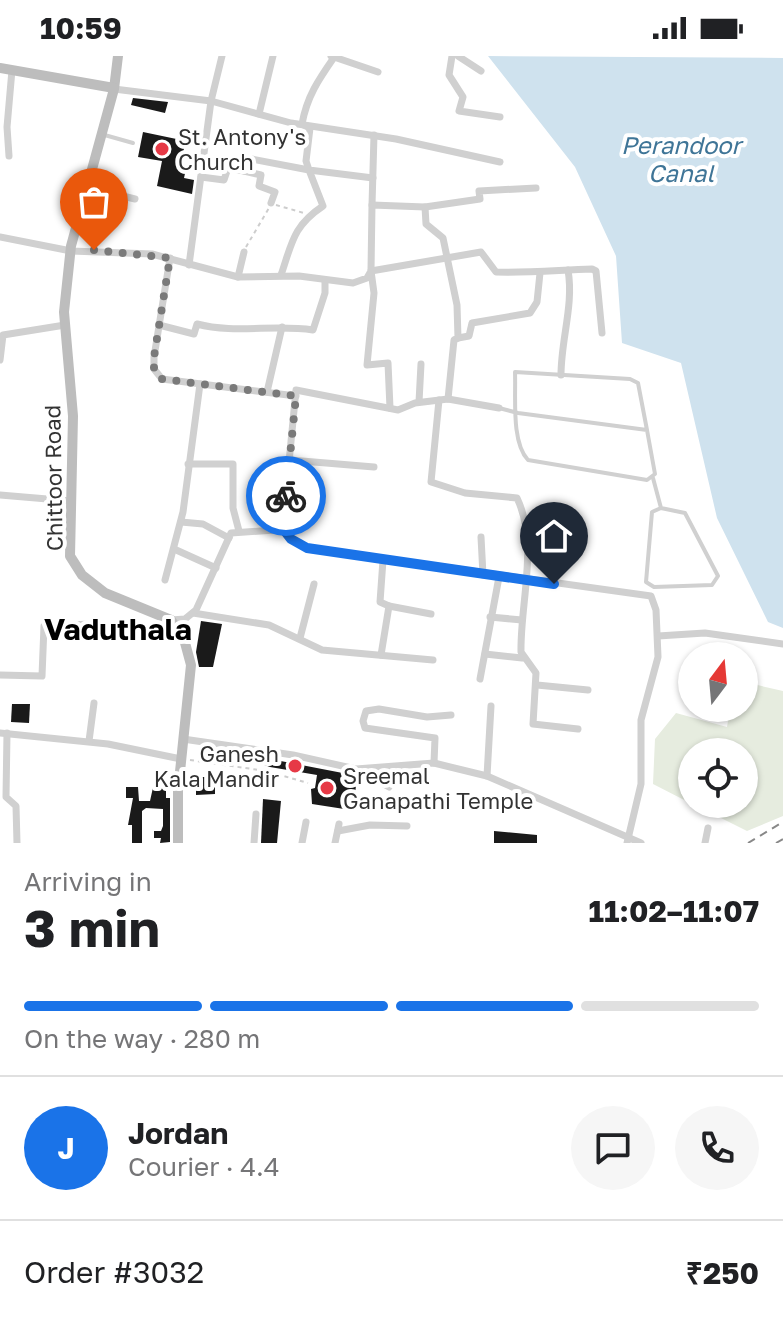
<!DOCTYPE html>
<html lang="en">
<head>
<meta charset="utf-8">
<style>
  :root { --surface:#fff; --page:#f6f6f6; --text:#202124; --muted:#757577; --line:#e0e0e0; --accent:#1a73e8 }
  body { margin:0; font-family:"Golos Text",sans-serif; background:var(--page); color:var(--text); height:100vh; display:flex; flex-direction:column; font-size:30px; white-space:nowrap }
  * { box-sizing:border-box; margin:0 }
  p { font-size:26px; color:var(--muted) }
  .icon { flex:none; width:44px; height:44px; fill:none; stroke:currentColor; stroke-width:2; stroke-linecap:round; stroke-linejoin:round }
  .map { position:relative; height:787px; overflow:hidden }
  .panel { display:flex; flex-direction:column; background:var(--surface); flex:1 }
  .panel>* { flex:none }
  .needle { width:52px; rotate:16deg }
  .tools { position:absolute; left:678px; top:586px; display:grid; gap:16px }
  .tools a { display:grid; place-items:center; width:80px; height:80px; border-radius:50%; background:var(--surface); box-shadow:0 2px 6px #0004; font-size:40px }
  .pin { position:absolute; display:grid; place-items:center; width:68px; height:68px; color:#fff; margin:-82px -34px; border-radius:50% 50% 50% 0; rotate:-45deg; box-shadow:0 0 8px #0007 }
  .pin .icon { rotate:45deg }
  .courier { position:absolute; display:grid; place-items:center; width:80px; height:80px; margin:-40px; border:6px solid #1a73e8; border-radius:50%; background:#fff; color:#222; box-shadow:0 2px 10px #0007 }
  .summary em { font-style:normal; font-weight:700 }
  .summary div { display:flex; flex-direction:column-reverse }
  .summary { display:flex; align-items:center; justify-content:space-between; height:136px; padding:0 24px }
  h1 { font-size:52px; font-weight:700; line-height:60px }
  .bar { display:grid; grid-template-columns:repeat(4,1fr); gap:12px 8px; align-content:center; height:96px; padding:0 24px }
  .bar i { height:10px; border-radius:6px; background:var(--line) }
  .bar .active { background:var(--accent) }
  .bar p { grid-column:span 4 }
  .line { display:flex; align-items:center; gap:20px; padding:0 24px; border-top:2px solid var(--line) }
  .line div { flex:1 }
  .round { display:grid; place-items:center; flex:none; width:84px; height:84px; border-radius:42px; background:var(--page) }
  .status { display:flex; justify-content:space-between; align-items:center; height:56px; padding:0 40px; background:var(--surface); direction:ltr }
  .status svg { height:22px; fill:currentColor }
  .map>svg:first-child { display:block }
  .green { fill:#e6ecdf }
  .water { fill:#cfe2ee }
  .building { fill:#1a1a1a }
  .lines { fill:none; stroke-linecap:round; stroke-linejoin:round }
  .path { stroke:#cdcdcd; stroke-width:2; stroke-dasharray:4 4; stroke-linecap:butt }
  .lane { stroke:#d0d0d0; stroke-width:4 }
  .street { stroke:#d0d0d0; stroke-width:7 }
  .secondary { stroke:#bdbdbd; stroke-width:10 }
  .rail { stroke:#888; stroke-width:2; stroke-dasharray:8 6; stroke-linecap:butt }
  .done { stroke:#7a7a7a; stroke-width:8; stroke-dasharray:0 14.4 }
  .route { stroke:#1a73e8; stroke-width:10 }
  .poi-dot { fill:#e63946; stroke:#fff; stroke-width:3 }
  .labels { text-anchor:middle; dominant-baseline:central; stroke-width:8; stroke-linejoin:round; paint-order:stroke }
  .poi-label { font-size:22px; fill:#333; stroke:#fff; text-anchor:start }
  .street-label { font-size:22px; fill:#333; stroke:#fff }
  .water-label { font-size:24px; font-style:italic; fill:#3f7597; stroke:#fff }
  .district-label { font-size:30px; font-weight:bold; fill:#000; stroke:#fff }
</style>
</head>
<body>
<div class="status"><b>10:59</b><svg viewBox="0 0 49 12"><path d="M0 12V9h3v3zM5 12V6h3v6zM10 12V3h3v9zM15 12V0h3v12zM26 1h20v11H26zM47 4h2v5h-2z"/></svg></div>
<div class="map">
<svg width="783" height="787" viewBox="0 0 783 787">
  <rect width="100%" height="100%" fill="#fff"/>
  <polygon class="green" points="744,626 783,635 783,760 747,775 693,748 744,748 744,696 692,696 692,748 653,728 655,683 676,657 727,671 730,652 744,652"/>
  <polygon class="water" points="488,0 783,2 783,572 768,566 717,462 681,307 622,287 616,200 575,111"/>
  <g class="building">
    <polygon points="133,42 168,46 165,57 131,49"/>
    <polygon points="143,76 186,85 179,112 186,113 184,122 194,124 192,138 157,130 162,105 138,101"/>
    <polygon points="201,565 222,568 213,611 199,611 196,596"/>
    <polygon points="12,648 30,648 29,667 11,666"/>
    <polygon points="260,701 353,719 357,721 355,738 359,738 357,755 312,748 311,733 315,732 317,719 270,711 259,707"/>
    <polygon points="196,721 215,721 215,738 196,739"/>
    <polygon points="154,727 166,727 166,742 170,742 170,786 160,787 161,782 154,782 154,775 161,775 163,770 163,753 146,752 142,755 142,787 132,787 132,769 128,769 133,742 126,742 126,731 138,731 139,745 150,745"/>
    <polygon points="263,743 281,745 277,787 261,787"/>
    <polygon points="494,775 537,779 537,787 494,787"/>
  </g>
  <g class="lines">
    <g class="path">
      <polyline points="276,149 304,157"/>
      <polyline points="246,191 269,152"/>
      <polyline points="190,704 266,715 308,727"/>
    </g>
    <g class="lane">
      <polyline points="101,78 133,87"/>
      <path d="M499,352l19,5 129,17 -9,-47 -8,-4 -115,-7c1,25 -4,70 13,88l119,20 8,-6 -8,-44"/>
      <polyline points="653,422 661,452 685,457 718,520 712,529 654,531 646,526 652,456 661,452"/>
    </g>
    <g class="street">
      <polyline points="331,0 378,16"/>
      <path d="M335,0c-16,23 -28,40 -33,68l8,4 -4,33 3,9 64,8"/>
      <polyline points="452,0 449,19 463,41 459,55 500,61"/>
      <polyline points="458,0 481,15"/>
      <polyline points="114,33 211,45 291,67 396,83 500,106"/>
      <polyline points="259,58 273,0"/>
      <polyline points="9,100 7,71 12,14"/>
      <polyline points="244,115 261,119 259,130 275,136 271,147"/>
      <path d="M201,121l23,3 4,-12 16,3 2,-13 63,12 14,36c-30,20 -31,37 -42,69"/>
      <polyline points="86,131 135,143"/>
      <polyline points="372,149 374,79"/>
      <polyline points="425,151 426,168 443,182 457,249 458,282 454,284 448,343"/>
      <polyline points="0,181 71,195 152,198 238,221 299,220 353,227 367,222 371,215 372,149 425,151 480,143 479,135 536,132"/>
      <polyline points="170,202 154,301 154,313 162,323 296,340"/>
      <polyline points="189,209 211,45 222,0"/>
      <polyline points="238,221 244,196"/>
      <path d="M159,269l35,9 3,-10c37,10 77,0 116,6l12,-37v-13"/>
      <polyline points="458,282 469,280 472,267 530,257 537,246 540,217"/>
      <polyline points="0,304 3,279 65,269"/>
      <path d="M561,319c0,-36 13,-70 7,-105"/>
      <polyline points="267,336 282,271"/>
      <path d="M439,344l-8,82 34,11 52,5c22,46 3,105 4,154l15,21 -3,51 45,5"/>
      <polyline points="419,346 421,308"/>
      <path d="M390,352l-2,-45 -21,2 7,-72 -3,-22 110,-19 15,20c33,1 63,-2 96,-3l4,2 6,62"/>
      <polyline points="290,404 374,411"/>
      <polyline points="188,408 233,408 233,452 239,475"/>
      <polyline points="0,439 71,445"/>
      <polyline points="181,466 203,468 229,482"/>
      <polyline points="281,470 291,483 307,492 651,540 656,554 658,601 641,664 641,728 627,787"/>
      <polyline points="481,481 483,519"/>
      <polyline points="174,493 216,512"/>
      <polyline points="165,524 183,456 200,328"/>
      <polyline points="389,550 431,558"/>
      <polyline points="193,557 269,569 322,594 433,604"/>
      <polyline points="490,561 522,564"/>
      <polyline points="171,564 185,563 196,554 231,477 275,474 283,468 296,334 398,354 415,347 448,343 499,352"/>
      <polyline points="658,580 705,577 783,588"/>
      <polyline points="300,582 314,528"/>
      <polyline points="485,598 522,602"/>
      <polyline points="381,599 389,550 380,546 383,504"/>
      <polyline points="0,619 42,620 44,570 91,568"/>
      <polyline points="480,623 499,521"/>
      <polyline points="537,629 588,634"/>
      <polyline points="0,677 108,688 181,703"/>
      <polyline points="7,677 6,741 16,750 17,787"/>
      <polyline points="183,683 293,699 356,713 434,707 487,720 641,787"/>
      <polyline points="89,685 94,647"/>
      <polyline points="434,707 435,682 365,672 363,665 366,655 379,653 427,661 451,659"/>
      <polyline points="357,714 389,731"/>
      <polyline points="487,720 491,650"/>
      <polyline points="338,775 370,769 407,770"/>
      <polyline points="254,787 256,758"/>
      <polyline points="302,787 306,766"/>
      <polyline points="335,787 339,768"/>
      <polyline points="705,787 708,772"/>
    </g>
    <g class="secondary">
      <polyline points="118,0 114,33 71,190 64,256 73,360 70,500 82,519 105,537 171,564 184,583 191,609 178,735 178,787"/>
      <polyline points="0,12 114,32"/>
    </g>
    <g class="rail">
      <polyline points="748,787 783,766"/>
      <polyline points="776,787 783,783"/>
    </g>
  </g>
  <g class="lines">
    <polyline class="done" points="94,194 170,202 154,301 154,313 162,323 296,340 286,440"/>
    <polyline class="route" points="286,440 281,470 291,483 307,492 554,528"/>
  </g>
  <g class="poi-dot">
    <circle cx="162" cy="93" r="8"/>
    <circle cx="295" cy="710" r="8"/>
    <circle cx="327" cy="732" r="8"/>
  </g>
  <g class="labels">
    <g class="poi-label">
      <text x="178" y="80">St. Antony's<tspan x="178" dy="25">Church</tspan></text>
      <text x="279" y="697" text-anchor="end">Ganesh<tspan x="279" dy="25">Kala Mandir</tspan></text>
      <text x="343" y="719">Sreemal<tspan x="343" dy="25">Ganapathi Temple</tspan></text>
    </g>
    <g class="street-label">
      <text transform="translate(53 422) rotate(-91)">Chittoor Road</text>
    </g>
    <g class="water-label">
      <text x="681" y="88">Perandoor<tspan x="681" dy="28">Canal</tspan></text>
    </g>
    <g class="district-label">
      <text x="118" y="573">Vaduthala</text>
    </g>
  </g>
</svg>
<div class="tools">
<a><svg class="needle" viewBox="-14 -14 28 28"><path d="M0-13l5 13h-10z" fill="#e53935"/><path d="M0 13l5-13h-10z" fill="#757577"/></svg></a>
<a><svg class="icon" aria-label="locate" viewBox="0 0 24 24"><circle cx="12" cy="12" r="6"/><path d="M12 2v4M12 18v4M2 12h4M18 12h4"/></svg></a>
</div>
<div class="pin" style="left:94px;top:194px;background:#ea580c"><svg class="icon" aria-label="bag" viewBox="0 0 24 24"><path d="M5 8h14l-1 12H6zM9 8a3 3 0 0 1 6 0"/></svg></div>
<div class="pin" style="left:554px;top:528px;background:#1f2937"><svg class="icon" aria-label="home" viewBox="0 0 24 24"><path d="M3 11l9-7 9 7M6 9v11h12V9"/></svg></div>
<div class="courier" style="left:286px;top:440px"><svg class="icon" aria-label="bike" viewBox="0 0 24 24"><circle cx="6" cy="16" r="4"/><circle cx="18" cy="16" r="4"/><path d="M6 16l4-8h5l3 8M10 8l3 8H6M13 5h3"/></svg></div>
</div>
<section class="panel">
<div class="summary"><div><h1>3 min</h1><p>Arriving in</p></div><em>11:02–11:07</em></div>
<div class="bar"><i class="active"></i><i class="active"></i><i class="active"></i><i></i><p>On the way · 280 m</p></div>
<div class="line" style="height:144px"><b class="round" style="background:var(--accent);color:#fff">J</b><div><b>Jordan</b><p>Courier · 4.4</p></div><a class="round"><svg class="icon" aria-label="chat" viewBox="0 0 24 24"><path d="M4 5h16v11H9l-5 4z"/></svg></a><a class="round"><svg class="icon" aria-label="phone" viewBox="0 0 24 24"><path d="M5 4h4l2 5-3 2q2 4 5 5l2-3 5 2v4C11 20 4 13 5 4z"/></svg></a></div>
<div class="line" style="height:104px"><div>Order #3032</div><b>₹250</b></div>
</section>
</body>
</html>
